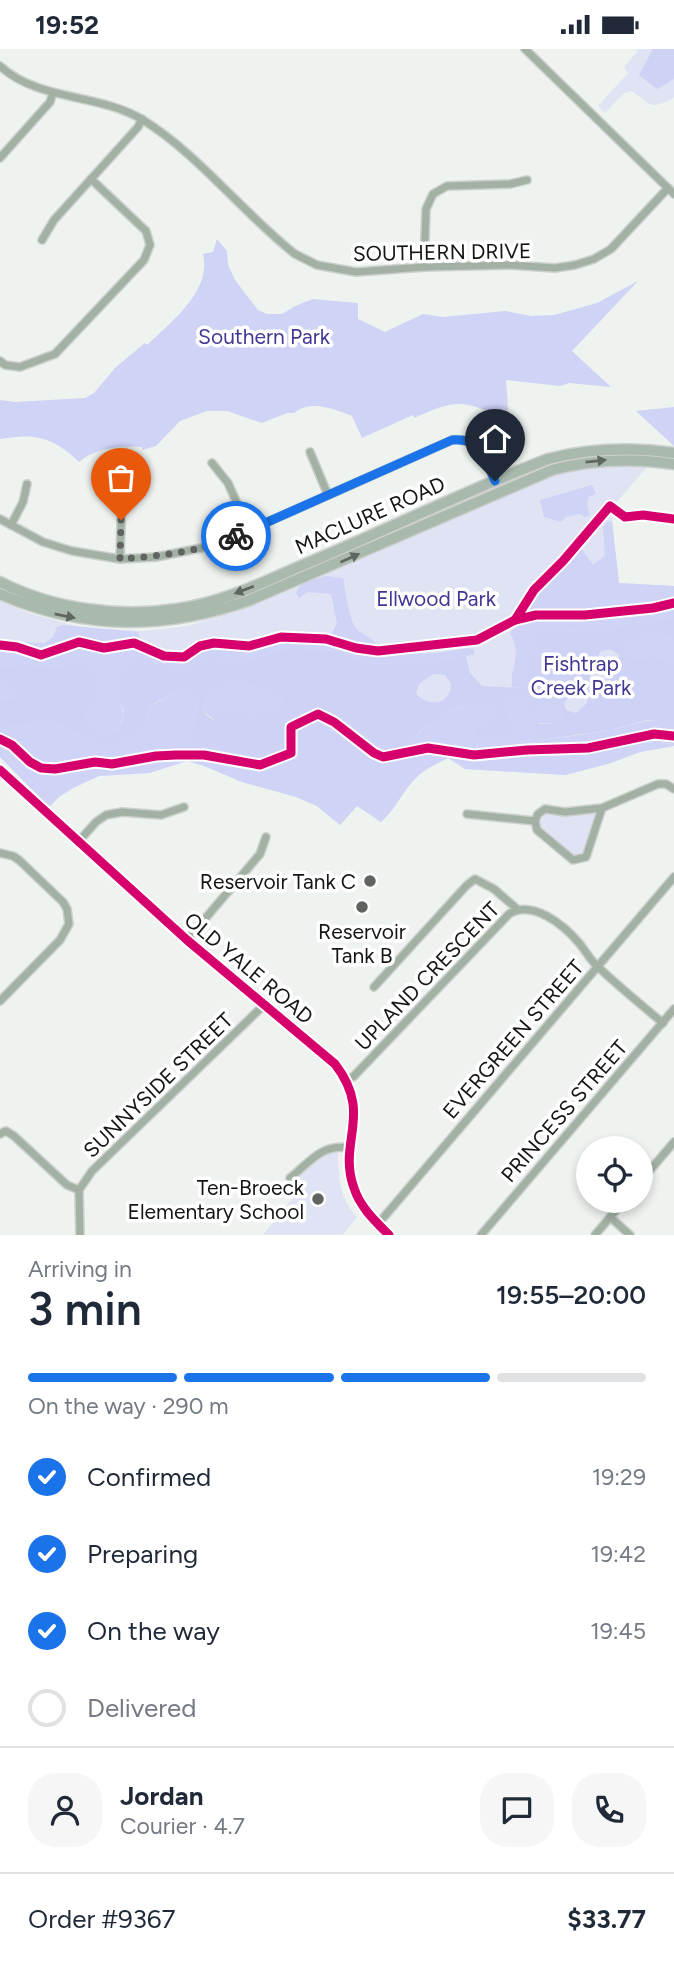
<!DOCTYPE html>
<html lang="en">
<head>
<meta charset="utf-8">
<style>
  :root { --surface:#fff; --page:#f6f6f7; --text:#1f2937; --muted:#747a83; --line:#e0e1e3; --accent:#1a73e8 }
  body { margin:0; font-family:Figtree,sans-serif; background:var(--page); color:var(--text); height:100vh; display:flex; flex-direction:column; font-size:26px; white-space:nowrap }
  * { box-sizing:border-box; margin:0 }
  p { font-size:23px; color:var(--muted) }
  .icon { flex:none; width:38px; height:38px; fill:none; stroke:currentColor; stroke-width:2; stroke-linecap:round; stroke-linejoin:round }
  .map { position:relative; height:1186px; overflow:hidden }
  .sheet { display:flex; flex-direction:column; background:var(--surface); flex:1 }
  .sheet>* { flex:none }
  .tools { position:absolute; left:576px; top:1087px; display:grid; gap:14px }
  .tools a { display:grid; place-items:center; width:77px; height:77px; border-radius:50%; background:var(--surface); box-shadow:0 4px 10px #0003; font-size:35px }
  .pin { position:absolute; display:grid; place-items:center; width:60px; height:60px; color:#fff; margin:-72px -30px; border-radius:50% 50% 50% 0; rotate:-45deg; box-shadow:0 0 7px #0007 }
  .pin .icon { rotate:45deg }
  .courier { position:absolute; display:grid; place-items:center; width:70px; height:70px; margin:-35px; border:5px solid #1a73e8; border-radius:50%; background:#fff; color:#222; box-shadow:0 2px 9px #0007 }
  .head em { font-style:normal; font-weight:600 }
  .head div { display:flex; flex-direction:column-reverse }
  .head { display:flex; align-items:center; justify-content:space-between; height:119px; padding:0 28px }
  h1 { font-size:46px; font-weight:600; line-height:52px }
  .bar { display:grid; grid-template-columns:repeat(4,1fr); gap:10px 7px; align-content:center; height:84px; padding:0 28px }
  .bar i { height:9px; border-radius:5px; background:var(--line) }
  .bar .on { background:var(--accent) }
  .bar p { grid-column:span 4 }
  .line { display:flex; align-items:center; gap:18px; padding:0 28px; border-top:2px solid var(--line) }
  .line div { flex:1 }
  .round { display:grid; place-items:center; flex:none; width:74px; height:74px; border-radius:28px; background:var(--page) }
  ol { padding:0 28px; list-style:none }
  li { display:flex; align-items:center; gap:21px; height:77px }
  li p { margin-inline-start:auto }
  li .icon { padding:7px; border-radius:50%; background:var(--accent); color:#fff; stroke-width:4 }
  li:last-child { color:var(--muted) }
  li i { width:38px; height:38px; border:4px solid var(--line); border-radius:50% }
  .status { display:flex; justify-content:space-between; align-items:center; height:49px; padding:0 35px; background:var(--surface); direction:ltr }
  .status svg { height:19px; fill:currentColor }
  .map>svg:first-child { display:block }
  .green { fill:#e0e3f4 }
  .forest { fill:#cfd3f6 }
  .water { fill:#ced2f5; fill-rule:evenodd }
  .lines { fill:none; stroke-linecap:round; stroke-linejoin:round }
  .minor-casing { stroke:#cccfcd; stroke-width:10 }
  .tertiary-casing { stroke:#cccfcd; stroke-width:11 }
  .secondary-casing { stroke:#cccfcd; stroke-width:13 }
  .minor { stroke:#a2b1a4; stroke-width:7 }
  .tertiary { stroke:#a2b1a4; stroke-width:9 }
  .secondary { stroke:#aab9ae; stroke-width:10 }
  .cycleway-casing { stroke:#fff; stroke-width:13 }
  .cycleway { stroke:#d6006c; stroke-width:9 }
  .oneway { fill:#5e6860 }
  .done { stroke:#606360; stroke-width:7; stroke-dasharray:0 12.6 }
  .route { stroke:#1a73e8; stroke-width:9 }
  .poi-dot { fill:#606360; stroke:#fff; stroke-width:2.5 }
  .labels { text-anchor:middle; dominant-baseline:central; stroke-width:7; stroke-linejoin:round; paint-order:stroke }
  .street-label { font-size:21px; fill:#131613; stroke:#fff }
  .park-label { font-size:21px; fill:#413795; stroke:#fff }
  .poi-label { font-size:21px; fill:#131613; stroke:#fff; text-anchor:end }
</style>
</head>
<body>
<div class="status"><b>19:52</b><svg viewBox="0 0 49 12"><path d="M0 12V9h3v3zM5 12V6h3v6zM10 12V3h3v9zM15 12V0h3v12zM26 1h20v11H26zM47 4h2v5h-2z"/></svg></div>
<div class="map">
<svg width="674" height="1186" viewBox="0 0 674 1186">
  <rect width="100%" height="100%" fill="#eef3ef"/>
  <g class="green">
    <path d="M637,0h37v49c-27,13 -21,6 -43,-7l-7,2 -19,20 -7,-7 30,-33 -4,-6 13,-15z"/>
    <path d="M611,416l36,2 -31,36 -4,18 7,62 55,3v160l-34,6 -29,11 -46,12 -100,-6 -17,-11c-10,5 -21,10 -29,17 -16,14 -22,33 -38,47l-24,-16 -17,19 -23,-19 -21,-9 -54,-15 -38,-16 -17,-5 -38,12 -50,3 -26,12 -14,9 -10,10 -49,-50v-156l29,12 54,15 60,3 44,-5 51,-15 47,-19 265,-116 20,-6z"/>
    <polygon points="546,764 565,767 595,764 584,806 573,808 541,781 540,773"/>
    <path d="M333,1102l5,2c1,24 1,46 19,64l-14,18h-80l37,-46 -7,-8 35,-29z"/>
  </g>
  <g class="forest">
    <path d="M217,190l10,12 1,14 7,15 23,30 9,4h15l13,-8 18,-7 45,4v16l27,13 38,-18 20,3 62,-6 26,5 23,-1 43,-12 41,-22 -66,70 39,36 -42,-4 -9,3 -54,-6c2,36 7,37 -20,65l-4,-4 16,-24c-35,-20 -49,-15 -84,1l-1,-3 -51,23 -10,-22c-18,-7 -41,-17 -58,-3h-7l-25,10 -35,-12h-20l-27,10 -24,25 -14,4v-3c-21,-2 -47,1 -63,15 -26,-25 -44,-29 -79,-23v-39l15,2 70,-4 9,-5 22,-26 29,-24 2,2c24,-23 65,-54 56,-91l10,-2z"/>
    <polygon points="674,358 674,397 636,362"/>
    <polygon points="592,436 596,445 589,448 587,455 590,466 585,468 580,465 566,468 561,473 544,468 540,451"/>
    <path d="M612,472l7,62 55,3v30c-30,6 -62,13 -93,15 -15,2 -35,-3 -48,4l6,11 -11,14v19l-7,9 -9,-1c-2,-23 11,-30 -2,-54l15,-20 7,-15 45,-47 4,-3 12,17 12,-9 -2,-28 4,-6z"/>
    <path d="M326,527l17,2c3,13 5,39 13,50 6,8 17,8 21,18h-21l-1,3 3,3 43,2 36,-1 32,-5 6,2 -2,5 -50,7 -52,2 -37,-13 -46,-3 -52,15 -36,4 -14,6 -16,-2 -16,-10 -36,37c7,13 6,20 -1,33l-18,3 -12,-12 -1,-8 10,-9c5,-26 7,-30 -17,-43l-22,6 -35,-5 -22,4v-25l45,1 8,-6 4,-10 6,-2 76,7 1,13 4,2 32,7 37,-9 39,-3 18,-4 50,1 12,-6 5,-10 -6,-29 -23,-2 -9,6 -3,-5 5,-10z"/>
    <polygon points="655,584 674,591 674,612 649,607 637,610 624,604 623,597 627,590"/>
    <path d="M232,632l43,12 9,8 -5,13 -27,-5 5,7 -2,6c-19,-1 -45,5 -52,-16l9,-15z"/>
    <polygon points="10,634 15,648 0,651 0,635"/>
    <path d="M182,641l10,2 6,6 -6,37 95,-10 18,-11 15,-4 16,3 16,13 66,8 20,-20 36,-11 17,2 5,6 -5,12 26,9 -14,-29 5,-6 22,3 6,12 4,-8 20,5 3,6 -8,8h-16v17c24,-3 48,-5 71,-10 22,-4 41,-14 64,-8v24l-34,6 -29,11 -46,12 -100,-6 -17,-11c-10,5 -21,10 -29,17 -16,14 -22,33 -38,47l-24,-16 -17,19 -23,-19 -21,-9 -54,-15 -38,-16 -17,-5 -38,12 -50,3 -26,12 -14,9 -10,10 -49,-50v-29l53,-6 44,21 48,-24 9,-15z"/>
  </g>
  <g class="water">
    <polygon points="653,0 674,0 674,30 657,40 639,26"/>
    <path d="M674,567v24l-19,-7 -27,6 -5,7 2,7 12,6 12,-3 25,5v61l-27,-2 -37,10 -71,10 -8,-15 24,-2 8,-8 -3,-6 -20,-5 -4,9 -7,-5 1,-8 -22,-3 -5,6 14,29 -5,6h-36l1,-10 14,-5 5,-12 -5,-6c-47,-5 -65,22 -97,50 -17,-11 -59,-47 -76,-45 -12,2 -21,9 -31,15l-1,20 -31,9 -60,-12 -3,-7 6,-37 -6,-6 -10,-2 -28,13 -9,16 -23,22 -25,2 -44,-21 -53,6v-28l15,-3 -5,-14 -10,1v-17l22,-4 35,5 22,-6c24,13 22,17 17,43l-10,9 1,8 13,12 17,-3 5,-9 2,-12 -6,-12 2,-17 18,-21c32,1 43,28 71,-4l12,7h15l52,-15 46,3 37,13 52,-2 43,-6 4,17 12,13 39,2 7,-9v-19l10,-14 -5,-12c13,-6 33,-1 48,-3 31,-2 63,-9 93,-15zM610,600l9,6 -4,10 -9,7v7l-15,2 -2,-11 12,-19zM433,625l12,1 6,9c-1,22 -22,23 -35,10l3,-10zM232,632l43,12 9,8 -5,12 -28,-6 6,9 -2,6 -9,-7 -15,-6 -18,11 -7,-5 -3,-9 9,-15zM582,638l7,6 -2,10 -11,10 -10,-3 -2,-7 8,-10z"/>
  </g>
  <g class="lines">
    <g class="minor-casing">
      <g id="minor">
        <polyline points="525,0 674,145"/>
        <path d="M0,17c40,36 99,27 143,54 54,33 101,94 152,134l22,11 39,7 68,-5 86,-2 45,3 20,-3 19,-6 17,-10 57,-61"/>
        <polyline points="0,109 50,53 53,44"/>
        <polyline points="42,191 54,171 138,78 142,70"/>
        <polyline points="424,218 426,160 433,145 447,137 510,135 527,131"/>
        <polyline points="0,312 5,316 20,318 55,305 144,211 150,196 146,182 91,130"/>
        <polyline points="310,403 328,446"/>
        <polyline points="212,414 228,434 249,481"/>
        <polyline points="625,468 643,466 674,470"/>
        <path d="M0,470l43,23 29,9 48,8 36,-2 60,-12 236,-105c31,-2 32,17 43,41"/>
        <polyline points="11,476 23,453 27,435"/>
        <polyline points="120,510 122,444"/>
        <polyline points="602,759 586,808 573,811 537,781 535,772 538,765 545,760 565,763 602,759 658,735 666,735 674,740"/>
        <polyline points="467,765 535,772"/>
        <polyline points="79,792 96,773 106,766 122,763 161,766 184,758"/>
        <polyline points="0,804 13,807 19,811 63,853 67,860 69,875 60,891 0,952"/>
        <polyline points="187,891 260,805 266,788"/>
        <polyline points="374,938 467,836 475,830 494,840 517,860"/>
        <path d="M346,1032l8,-5 155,-162c23,-15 55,11 70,29 6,7 10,15 17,22 21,20 44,39 67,58"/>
        <polyline points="0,1085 6,1082 14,1087 67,1136 79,1141"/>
        <path d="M290,1129c20,-16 32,-35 60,-30"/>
        <polyline points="640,1133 674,1093"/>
        <polyline points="610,1168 630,1186"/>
        <polyline points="378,1175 674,828"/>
        <polyline points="80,1186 79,1141 92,1122 265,955"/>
        <polyline points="481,1186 674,960"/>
        <polyline points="595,1186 624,1152"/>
      </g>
    </g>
    <g class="tertiary-casing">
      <path id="tertiary" d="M0,721l187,170 148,124c39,51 2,77 19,124 6,19 21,33 35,47"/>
    </g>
    <g class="secondary-casing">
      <g id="secondary">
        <path d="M0,533c52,27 119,36 177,27 44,-6 85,-26 126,-44 82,-34 162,-74 245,-106 43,-11 82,-12 126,-6"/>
        <path d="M0,545c84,36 164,36 250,6l302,-130c41,-11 80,-12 122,-6"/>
      </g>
    </g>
    <use href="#minor" class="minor"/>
    <use href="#tertiary" class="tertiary"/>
    <use href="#secondary" class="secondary"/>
    <g class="cycleway-casing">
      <g id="cycleway">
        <polyline points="515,571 534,541 563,512 610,457 625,468 643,466 674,470"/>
        <polyline points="0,596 17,598 41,606 79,593 104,599 134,594 164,607 184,608 200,597 214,594 249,597 281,588 326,590 356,599 378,602 477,591 515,571 536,566 585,566 653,559 674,554"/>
        <polyline points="0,690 12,696 30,713 41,719 55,720 95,713 112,715 156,707 176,706 204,706 260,716 291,704 291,678 318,665 334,673 374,704 383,708 428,699 474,706 527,701 588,699 654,685 674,687"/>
        <path d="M0,721l187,170 148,124c39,51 2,77 19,124 6,19 21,33 35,47"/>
      </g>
    </g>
    <use href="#cycleway" class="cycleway"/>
  </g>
  <defs><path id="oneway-solid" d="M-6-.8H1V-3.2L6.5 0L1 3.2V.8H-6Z" transform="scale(1.75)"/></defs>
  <g class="oneway">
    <use href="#oneway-solid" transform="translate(596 412) rotate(-6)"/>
    <use href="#oneway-solid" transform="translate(350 509) rotate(-24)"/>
    <use href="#oneway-solid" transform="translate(244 541) rotate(159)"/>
    <use href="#oneway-solid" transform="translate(65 567) rotate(11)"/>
  </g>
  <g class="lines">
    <path class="done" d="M121,471l-1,39c39,-3 80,-7 116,-23"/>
    <path class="route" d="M236,487l216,-96c31,-2 32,17 43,41"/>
  </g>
  <g class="poi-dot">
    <circle cx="370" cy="832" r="7"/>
    <circle cx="362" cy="858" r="7"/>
    <circle cx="318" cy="1150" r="7"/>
  </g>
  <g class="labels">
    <g class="street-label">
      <text transform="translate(442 203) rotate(-1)">SOUTHERN DRIVE</text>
      <text transform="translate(370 466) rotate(-24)">MACLURE ROAD</text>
      <text transform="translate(249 919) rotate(40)">OLD YALE ROAD</text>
      <text transform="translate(427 927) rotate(-46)">UPLAND CRESCENT</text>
      <text transform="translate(513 990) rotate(-49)">EVERGREEN STREET</text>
      <text transform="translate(158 1036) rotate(-44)">SUNNYSIDE STREET</text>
      <text transform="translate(564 1062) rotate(-49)">PRINCESS STREET</text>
    </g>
    <g class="park-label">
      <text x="264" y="287">Southern Park</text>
      <text x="436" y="549">Ellwood Park</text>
      <text x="581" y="614">Fishtrap<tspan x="581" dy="24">Creek Park</tspan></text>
    </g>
    <g class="poi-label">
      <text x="356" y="832">Reservoir Tank C</text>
      <text x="362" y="882" text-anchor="middle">Reservoir<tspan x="362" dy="24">Tank B</tspan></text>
      <text x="304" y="1138">Ten-Broeck<tspan x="304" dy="24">Elementary School</tspan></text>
    </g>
  </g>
</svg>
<div class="tools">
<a><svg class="icon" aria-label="locate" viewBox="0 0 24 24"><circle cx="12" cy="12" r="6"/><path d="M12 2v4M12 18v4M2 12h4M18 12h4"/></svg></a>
</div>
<div class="pin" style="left:121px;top:471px;background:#ea580c"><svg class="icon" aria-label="bag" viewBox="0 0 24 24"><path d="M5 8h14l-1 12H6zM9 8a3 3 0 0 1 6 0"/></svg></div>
<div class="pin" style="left:495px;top:432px;background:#1f2937"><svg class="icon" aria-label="home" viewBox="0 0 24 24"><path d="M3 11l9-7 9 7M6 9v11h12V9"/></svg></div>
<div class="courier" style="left:236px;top:487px"><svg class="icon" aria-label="bike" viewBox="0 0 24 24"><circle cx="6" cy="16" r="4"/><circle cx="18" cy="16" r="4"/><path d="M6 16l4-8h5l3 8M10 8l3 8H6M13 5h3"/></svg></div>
</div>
<section class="sheet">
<div class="head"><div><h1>3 min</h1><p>Arriving in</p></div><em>19:55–20:00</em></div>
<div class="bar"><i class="on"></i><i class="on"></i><i class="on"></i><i></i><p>On the way · 290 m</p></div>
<ol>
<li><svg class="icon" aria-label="check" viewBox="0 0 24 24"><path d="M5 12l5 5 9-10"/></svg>Confirmed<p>19:29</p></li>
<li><svg class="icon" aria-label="check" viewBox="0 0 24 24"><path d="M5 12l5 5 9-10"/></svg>Preparing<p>19:42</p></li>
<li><svg class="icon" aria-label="check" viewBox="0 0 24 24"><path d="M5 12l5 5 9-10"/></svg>On the way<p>19:45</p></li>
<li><i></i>Delivered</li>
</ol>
<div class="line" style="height:126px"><a class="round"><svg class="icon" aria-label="person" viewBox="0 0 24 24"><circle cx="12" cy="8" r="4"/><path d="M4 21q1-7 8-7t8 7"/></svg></a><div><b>Jordan</b><p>Courier · 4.7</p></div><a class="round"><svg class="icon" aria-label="chat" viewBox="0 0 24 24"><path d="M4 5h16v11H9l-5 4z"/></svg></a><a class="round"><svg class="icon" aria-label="phone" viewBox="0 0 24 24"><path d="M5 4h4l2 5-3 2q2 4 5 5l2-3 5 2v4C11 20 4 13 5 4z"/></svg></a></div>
<div class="line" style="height:91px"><div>Order #9367</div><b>$33.77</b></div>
</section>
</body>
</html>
